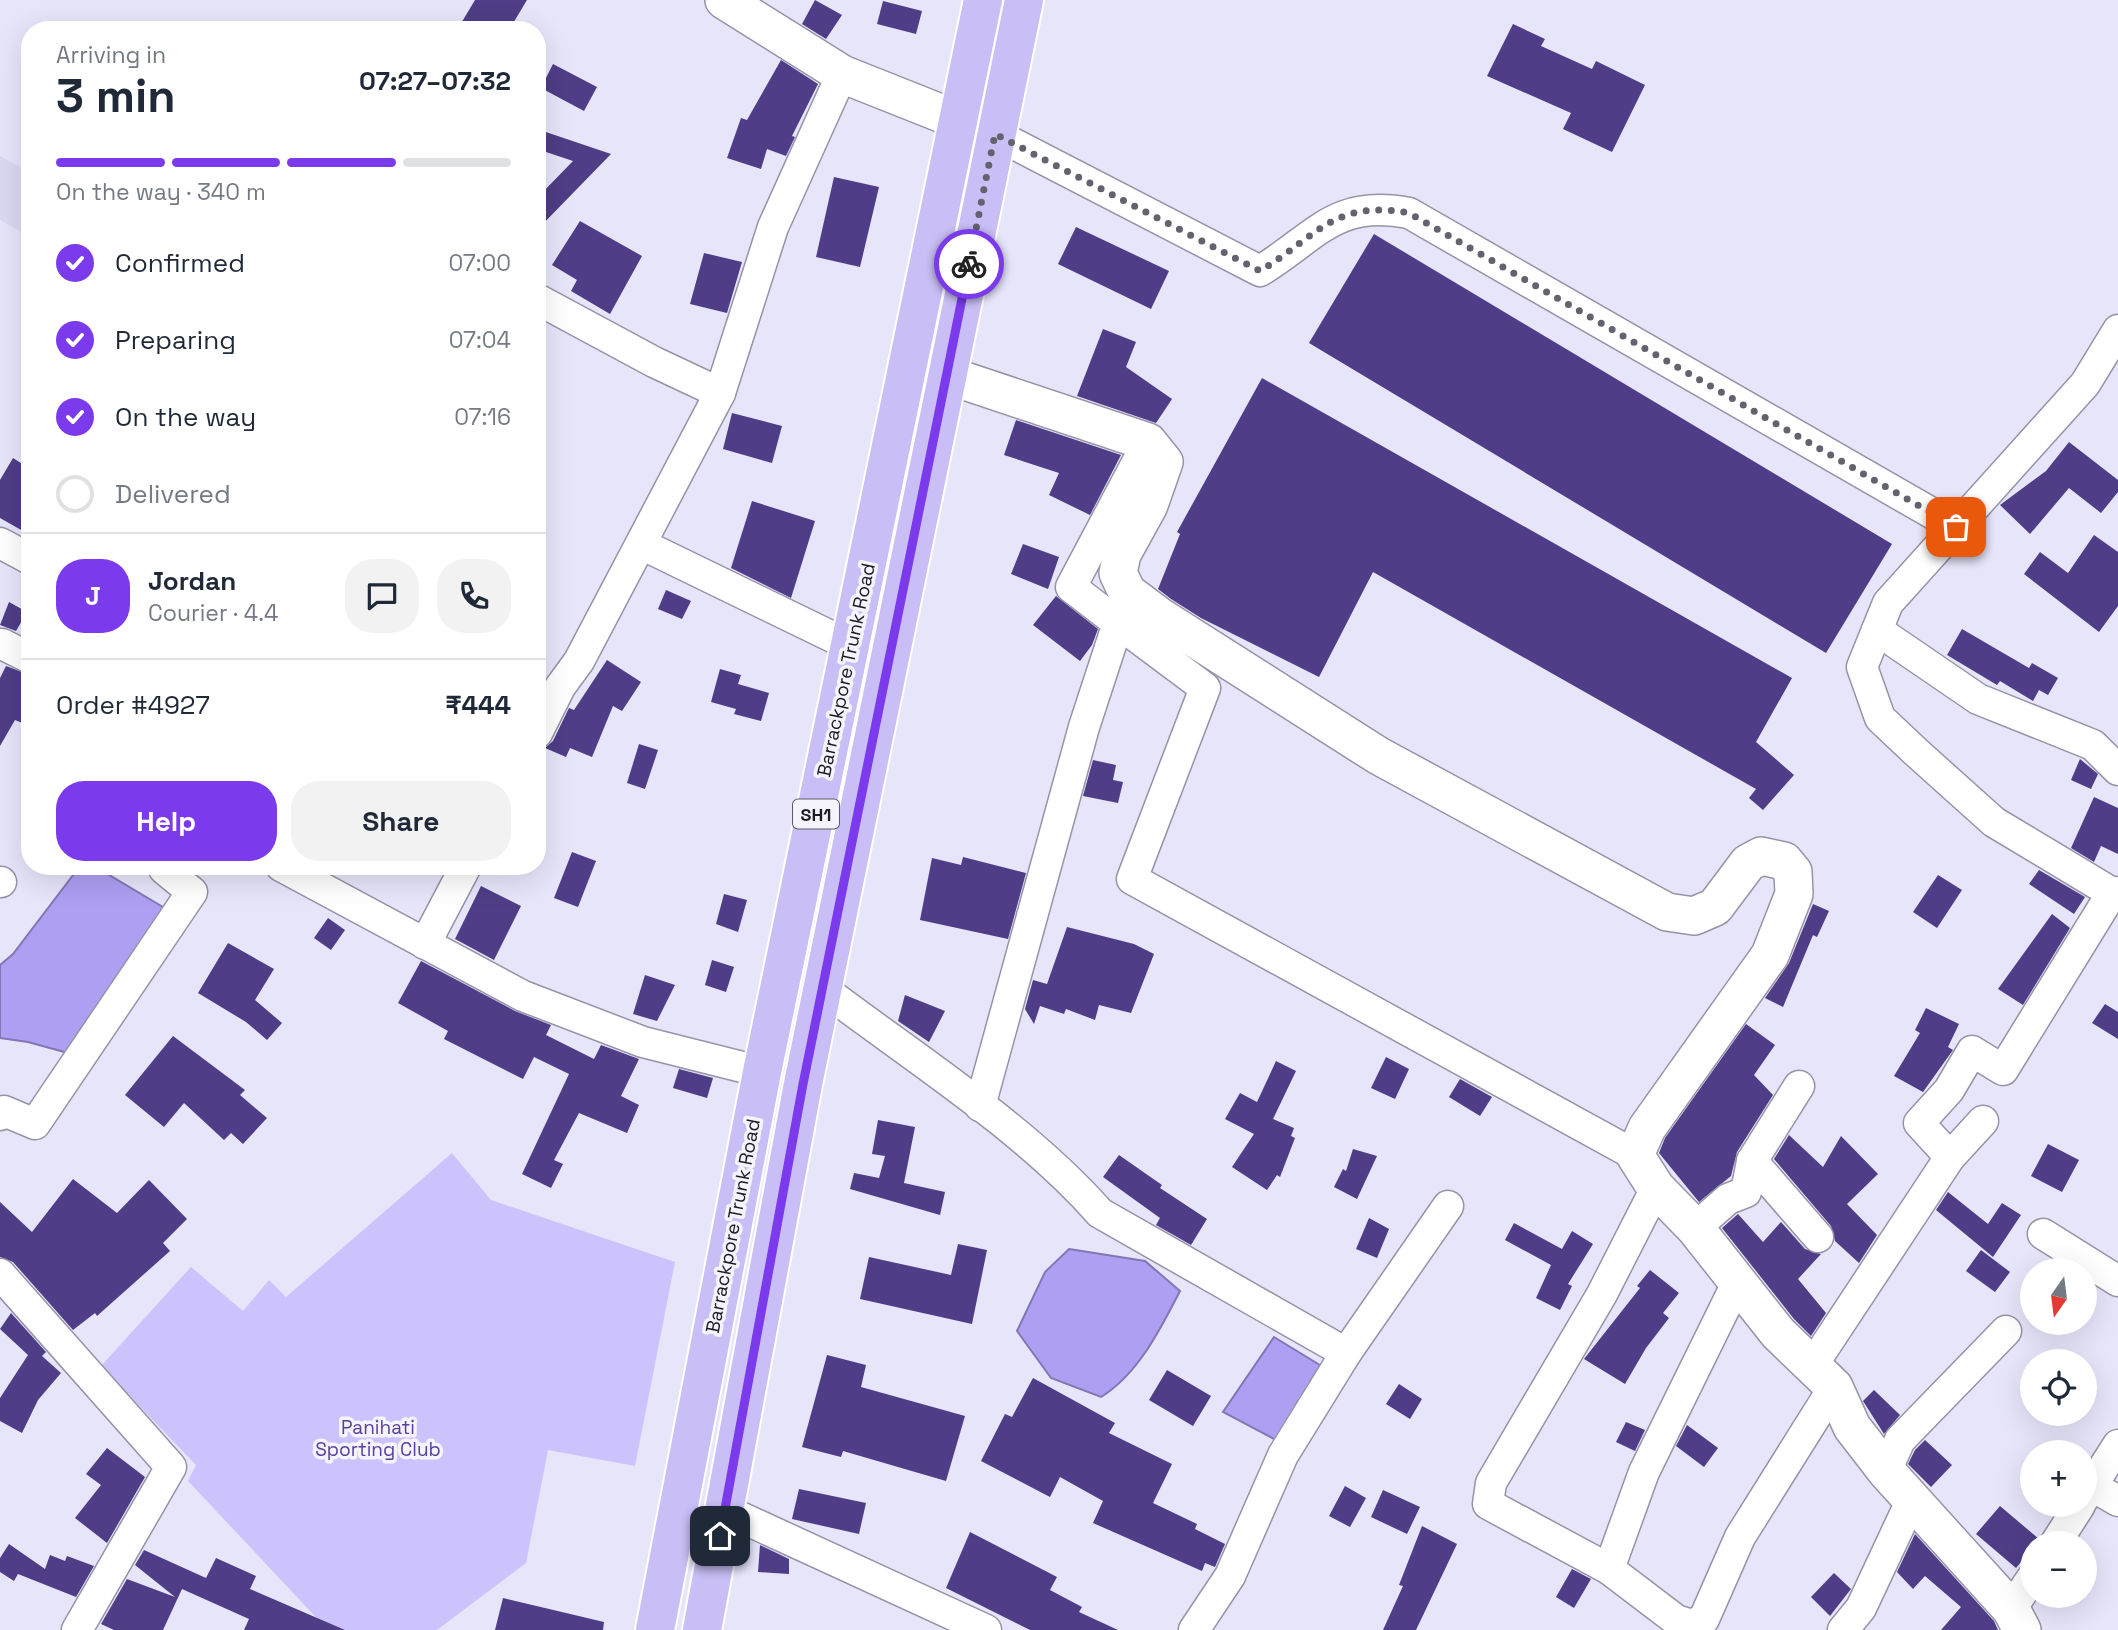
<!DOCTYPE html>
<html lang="en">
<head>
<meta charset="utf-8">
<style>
  :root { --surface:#fff; --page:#f2f2f3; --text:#1f2937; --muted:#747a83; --line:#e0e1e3; --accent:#7c3aed }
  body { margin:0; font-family:"Space Grotesk",sans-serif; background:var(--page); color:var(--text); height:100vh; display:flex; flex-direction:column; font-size:26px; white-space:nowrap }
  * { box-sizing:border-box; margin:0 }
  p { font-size:23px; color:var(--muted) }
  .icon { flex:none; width:38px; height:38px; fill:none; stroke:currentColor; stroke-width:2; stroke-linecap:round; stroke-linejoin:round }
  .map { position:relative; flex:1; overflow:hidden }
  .side { position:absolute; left:21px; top:21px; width:525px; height:854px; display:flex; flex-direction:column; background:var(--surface); border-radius:28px; box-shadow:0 7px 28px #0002 }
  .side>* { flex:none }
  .needle { width:46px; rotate:194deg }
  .buttons { position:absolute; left:2020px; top:1258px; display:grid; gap:14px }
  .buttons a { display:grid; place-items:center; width:77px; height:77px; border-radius:50%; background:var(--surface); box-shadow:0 7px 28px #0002; font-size:35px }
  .pin { position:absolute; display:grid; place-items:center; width:60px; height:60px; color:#fff; margin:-30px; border-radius:14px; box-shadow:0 4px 10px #0006 }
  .courier { position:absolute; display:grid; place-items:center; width:70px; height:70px; margin:-35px; border:5px solid #7c3aed; border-radius:50%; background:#fff; color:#222; box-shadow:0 2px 9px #0007 }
  .summary em { font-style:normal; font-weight:600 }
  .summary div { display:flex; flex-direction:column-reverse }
  .summary { display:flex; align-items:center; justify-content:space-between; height:119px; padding:0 35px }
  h1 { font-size:46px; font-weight:600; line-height:52px }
  .bar { display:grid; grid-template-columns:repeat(4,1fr); gap:10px 7px; align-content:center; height:84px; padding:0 35px }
  .bar i { height:9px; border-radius:5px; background:var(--line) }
  .bar .selected { background:var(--accent) }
  .bar p { grid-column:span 4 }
  .line { display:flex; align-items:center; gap:18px; padding:0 35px; border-top:2px solid var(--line) }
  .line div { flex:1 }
  .round { display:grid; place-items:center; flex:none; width:74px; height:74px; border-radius:28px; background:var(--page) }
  ol { padding:0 35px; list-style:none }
  li { display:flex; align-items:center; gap:21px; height:77px }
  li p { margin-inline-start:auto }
  li .icon { padding:7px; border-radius:50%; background:var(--accent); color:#fff; stroke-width:4 }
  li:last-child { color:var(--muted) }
  li i { width:38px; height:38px; border:4px solid var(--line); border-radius:50% }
  .primary-button { display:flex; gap:14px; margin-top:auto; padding:14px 35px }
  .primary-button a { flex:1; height:80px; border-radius:28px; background:var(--accent); color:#fff; font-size:28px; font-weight:600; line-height:80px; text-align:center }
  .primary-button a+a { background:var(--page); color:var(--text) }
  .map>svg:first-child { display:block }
  .built { fill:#dbd8f4 }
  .green { fill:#ccc3fc }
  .water { fill:#ae9ff2; stroke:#8277b4; stroke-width:2 }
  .building { fill:#4f3d87 }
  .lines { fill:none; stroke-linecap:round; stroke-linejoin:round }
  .minor-casing { stroke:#9693a7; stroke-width:33 }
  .tertiary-casing { stroke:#9693a7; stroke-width:40 }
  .primary-casing { stroke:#fff; stroke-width:42 }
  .minor { stroke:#fff; stroke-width:30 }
  .tertiary { stroke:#fff; stroke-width:37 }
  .primary { stroke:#c9bef5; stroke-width:38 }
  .done { stroke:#63626e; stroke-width:7; stroke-dasharray:0 12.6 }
  .route { stroke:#7c3aed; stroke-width:9 }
  .labels { text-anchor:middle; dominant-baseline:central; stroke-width:7; stroke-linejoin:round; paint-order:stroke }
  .shield { fill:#f5f4fc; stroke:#5d5c64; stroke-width:2 }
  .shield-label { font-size:18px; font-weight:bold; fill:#1c1b23 }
  .street-label { font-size:19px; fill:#1c1b23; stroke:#f5f4fc }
  .park-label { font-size:19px; fill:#583e9e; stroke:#f5f4fc }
</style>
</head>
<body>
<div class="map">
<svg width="2118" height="1630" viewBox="0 0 2118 1630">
  <rect width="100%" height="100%" fill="#e7e5fa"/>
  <polygon class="built" points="0,156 30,172 30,237 0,220"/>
  <polygon class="green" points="452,1153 491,1200 675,1262 635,1466 548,1450 526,1563 437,1630 328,1630 188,1481 196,1465 101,1366 191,1267 243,1311 269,1280 286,1297"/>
  <g class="water">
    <polygon points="80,866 94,866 173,913 79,1056 28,1042 0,1038 0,965 13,954"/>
    <path d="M1069,1249l76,12 35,30c-20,39 -42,83 -79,106l-50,-19 -34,-47 28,-59z"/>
    <polygon points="1274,1337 1333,1373 1293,1449 1223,1412"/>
  </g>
  <g class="building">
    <polygon points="475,0 527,0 509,30 457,30"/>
    <polygon points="815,0 842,15 826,39 802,24"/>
    <polygon points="883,1 922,11 916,34 877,24"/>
    <polygon points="1513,24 1545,39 1541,46 1592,69 1596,61 1645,85 1612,152 1563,129 1571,113 1487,76"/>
    <polygon points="781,60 818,84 792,136 795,137 786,156 767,149 761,169 727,158 741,118 747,120"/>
    <polygon points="553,64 597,87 584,111 541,88"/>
    <polygon points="537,129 611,154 537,230 537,198 573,161 537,149"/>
    <polygon points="834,177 879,187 860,267 816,257"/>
    <polygon points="580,221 642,256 610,314 571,291 577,280 552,265"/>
    <polygon points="1076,227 1169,271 1151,309 1058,264"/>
    <polygon points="1374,234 1892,544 1826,653 1309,343"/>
    <polygon points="704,253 742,262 727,313 690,304"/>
    <polygon points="1103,329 1136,342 1126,367 1172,399 1156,423 1077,396"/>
    <polygon points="1262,378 1792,678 1756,742 1794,775 1763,810 1749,798 1756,789 1373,572 1319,677 1201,618 1171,599 1158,589 1180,534 1177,532"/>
    <polygon points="732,413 782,426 772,463 723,449"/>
    <polygon points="1016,420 1121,455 1090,515 1049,495 1059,473 1004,455"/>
    <polygon points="2069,442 2118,480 2118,492 2101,513 2069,488 2030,534 2000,505 2046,471"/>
    <polygon points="13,458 30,469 30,535 0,518 0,480"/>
    <polygon points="752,501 815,521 791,598 731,568"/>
    <polygon points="2094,535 2118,552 2118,606 2099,632 2024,574 2040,552 2068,573"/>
    <polygon points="1023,544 1059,557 1048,589 1011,574"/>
    <polygon points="666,590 691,601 682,619 658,609"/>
    <polygon points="1056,596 1098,629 1092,645 1080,661 1033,625"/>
    <polygon points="9,602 27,612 16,631 0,625"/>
    <polygon points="1962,629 2029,668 2032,663 2058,678 2048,695 2039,690 2033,701 2000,681 1997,685 1947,655"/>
    <polygon points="607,660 641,682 622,711 613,706 592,757 570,748 566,757 545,748 553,741 569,708 574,710"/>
    <polygon points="6,666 30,675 30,685 22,700 30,704 30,713 25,724 15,720 0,746 0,678"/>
    <polygon points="720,669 741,675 738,684 769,693 761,721 734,714 736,709 711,702"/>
    <polygon points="639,744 658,750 645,789 627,783"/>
    <polygon points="2080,759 2098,774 2091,789 2071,780"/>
    <polygon points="1093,760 1116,765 1113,780 1123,782 1118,803 1083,796"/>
    <polygon points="2094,797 2118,808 2118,854 2101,846 2094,862 2071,848"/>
    <polygon points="572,852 596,861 578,907 554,898"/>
    <polygon points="963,857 1026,873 1008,939 920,920 932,858 961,865"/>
    <polygon points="2039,870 2085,897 2074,914 2029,884"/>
    <polygon points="1938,875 1962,890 1937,928 1913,912"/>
    <polygon points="481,886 521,906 494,960 455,939"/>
    <polygon points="724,894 747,900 738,932 716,924"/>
    <polygon points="1813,904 1829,911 1817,937 1813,935 1783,1007 1765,998 1789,963"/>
    <polygon points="2052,914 2070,928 2023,1005 1998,989"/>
    <polygon points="328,918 345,930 331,950 314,938"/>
    <polygon points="1067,927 1134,944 1154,954 1131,1013 1099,1005 1095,1020 1066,1009 1064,1014 1040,1006 1034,1024 1025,1009 1033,980 1047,984"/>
    <polygon points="228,943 274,969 255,1000 282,1023 267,1040 246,1022 198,993"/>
    <polygon points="712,960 734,967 726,992 705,985"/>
    <polygon points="421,961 515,1011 551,1025 546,1035 594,1059 601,1045 639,1059 621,1096 639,1105 627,1133 579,1113 554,1160 563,1164 551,1188 522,1174 569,1074 534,1057 523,1079 444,1039 448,1031 398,1003"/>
    <polygon points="645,975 675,985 657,1021 633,1014"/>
    <polygon points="905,995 945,1011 929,1042 898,1021"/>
    <polygon points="2105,1004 2118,1012 2118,1039 2092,1023"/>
    <polygon points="1926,1008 1959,1024 1948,1047 1953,1050 1923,1092 1894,1076 1920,1033 1915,1030"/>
    <polygon points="1746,1024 1775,1045 1754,1075 1773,1095 1737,1152 1731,1176 1699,1202 1659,1153 1665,1138"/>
    <polygon points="173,1036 245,1090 240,1095 267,1118 243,1144 231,1133 224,1140 184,1103 164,1127 125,1095"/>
    <polygon points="1386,1057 1409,1069 1395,1099 1371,1088"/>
    <polygon points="1276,1061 1296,1071 1273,1119 1294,1128 1291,1136 1295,1138 1280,1177 1277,1175 1267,1190 1232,1167 1254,1134 1225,1119 1240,1093 1257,1102"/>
    <polygon points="679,1069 713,1078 707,1098 673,1088"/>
    <polygon points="1460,1079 1492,1097 1480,1116 1449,1097"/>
    <polygon points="878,1120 915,1127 904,1183 945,1192 940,1215 850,1189 854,1173 879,1178 885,1156 872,1154"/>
    <polygon points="1789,1135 1823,1167 1841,1136 1878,1174 1847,1204 1877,1235 1859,1263 1835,1241 1831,1226 1774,1159"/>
    <polygon points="2048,1144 2079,1160 2062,1192 2031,1176"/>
    <polygon points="1353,1149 1377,1156 1357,1199 1334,1187 1343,1169 1346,1171"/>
    <polygon points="1119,1155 1162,1185 1160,1188 1207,1219 1191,1245 1156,1225 1160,1218 1103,1177"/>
    <polygon points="73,1179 117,1213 149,1180 187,1219 163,1243 170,1251 97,1316 95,1313 73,1330 13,1262 0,1257 0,1202 32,1232"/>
    <polygon points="1948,1192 1988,1224 2002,1203 2021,1215 1993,1257 1936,1210"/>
    <polygon points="1738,1214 1763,1242 1781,1222 1805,1249 1821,1254 1798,1279 1826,1313 1811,1336 1794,1319 1722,1228"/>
    <polygon points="1369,1218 1389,1229 1377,1258 1356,1249"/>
    <polygon points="1514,1223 1562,1249 1572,1231 1593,1244 1568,1284 1572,1286 1560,1310 1536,1298 1551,1265 1505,1240"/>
    <polygon points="958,1244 987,1250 972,1324 860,1299 869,1257 951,1275"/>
    <polygon points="1981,1250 2010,1272 1995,1292 1966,1271"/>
    <polygon points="1650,1270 1679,1293 1663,1313 1669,1318 1646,1348 1625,1384 1584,1359 1640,1288 1637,1286"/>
    <polygon points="11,1313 46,1352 42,1356 61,1373 38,1400 22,1433 0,1421 0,1398 28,1355 0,1329"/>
    <polygon points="827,1355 866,1365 861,1387 965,1416 946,1481 843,1451 841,1457 802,1447"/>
    <polygon points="1167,1370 1211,1396 1193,1426 1149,1400"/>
    <polygon points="1033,1378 1115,1423 1109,1433 1172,1464 1153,1503 1197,1524 1195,1529 1225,1544 1215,1567 1205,1563 1202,1571 1093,1523 1103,1501 1060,1477 1050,1497 981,1461 1005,1414 1012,1417"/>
    <polygon points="1399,1384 1422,1399 1410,1419 1386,1404"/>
    <polygon points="1874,1390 1900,1415 1884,1434 1863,1401"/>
    <polygon points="1626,1422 1645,1430 1635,1451 1616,1442"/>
    <polygon points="1687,1425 1718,1448 1704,1467 1676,1446"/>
    <polygon points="1925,1440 1952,1465 1931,1487 1908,1464 1915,1450"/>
    <polygon points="107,1448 145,1477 107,1543 75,1518 101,1485 86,1474"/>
    <polygon points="1345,1486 1366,1498 1350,1527 1329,1516"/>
    <polygon points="799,1489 866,1503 859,1534 792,1519"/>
    <polygon points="1383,1490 1420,1507 1407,1534 1371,1517"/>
    <polygon points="2000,1506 2039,1539 2032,1544 2032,1549 2016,1568 1976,1534"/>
    <polygon points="1422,1526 1457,1544 1416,1630 1383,1630 1403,1586 1399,1585"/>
    <polygon points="970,1532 1057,1577 1050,1590 1082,1607 1079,1612 1118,1630 1030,1630 946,1588"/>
    <polygon points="1915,1534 1994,1621 1998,1630 1941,1630 1961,1607 1925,1576 1913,1589 1897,1572"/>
    <polygon points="9,1544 45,1569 50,1555 65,1561 67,1556 94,1566 76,1597 18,1574 14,1581 0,1572 0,1558"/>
    <polygon points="760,1545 789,1559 789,1574 758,1572"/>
    <polygon points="144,1550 206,1578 216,1558 256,1576 250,1589 345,1630 244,1630 249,1619 182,1589 163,1630 114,1630 101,1624 127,1579 175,1597 135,1565"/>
    <polygon points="1572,1569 1591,1579 1574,1608 1556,1597"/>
    <polygon points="1834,1573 1851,1589 1830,1616 1811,1597"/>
    <polygon points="503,1598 604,1622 603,1630 495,1630"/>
  </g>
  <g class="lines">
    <g class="minor-casing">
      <g id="minor">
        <path d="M995,134l265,137c57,-35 75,-72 149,-58l547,314"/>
        <polyline points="537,299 654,362 720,393"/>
        <polyline points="2118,330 2085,384 1888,603 1862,667 1880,718 1916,752 1994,822 2112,893 2118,892"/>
        <polyline points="0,543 30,559"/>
        <polyline points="641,544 851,646"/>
        <polyline points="1118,623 1205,688 1132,879 1635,1155"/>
        <polyline points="1877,630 1978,699 2093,745 2118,770"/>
        <polyline points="2,644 30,658"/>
        <polyline points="537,733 560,687 579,661 720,393 773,227 842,74"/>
        <polyline points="281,866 523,996 643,1042 762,1072"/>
        <polyline points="0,882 1,882"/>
        <polyline points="425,944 466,866"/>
        <path d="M823,989c91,69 202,139 277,224l246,140 -63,102 -53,121 -36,54"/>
        <polyline points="980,1106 1084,727 1118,623 1071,587 1148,442"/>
        <polyline points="0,1115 4,1111 35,1124 192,892 164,869 165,866"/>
        <polyline points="1950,1157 1983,1121"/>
        <polyline points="1752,1161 1799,1086"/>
        <polyline points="1695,1228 1728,1199 1746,1192 1752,1161 1818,1237"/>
        <polyline points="2043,1234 2118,1281"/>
        <polyline points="0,1274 171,1467 77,1630"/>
        <polyline points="1738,1281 1644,1472 1609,1569 1676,1620 1692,1625 1704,1619 1740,1537 1834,1387"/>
        <polyline points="1346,1353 1448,1206"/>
        <polyline points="1812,1366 1950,1157 1919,1123 1949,1090 1972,1051 2003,1070 2112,893"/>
        <polyline points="1886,1471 1900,1440 2006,1331"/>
        <polyline points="2092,1486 2118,1501"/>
        <polyline points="2084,1498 2118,1445"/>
        <polyline points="725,1510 986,1630"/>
        <polyline points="2055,1544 2080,1505"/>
        <polyline points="1609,1569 1488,1504 1491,1483 1602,1294 1656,1188"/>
        <polyline points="2011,1609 2032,1578"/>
        <polyline points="1843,1630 1861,1608 1913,1497"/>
      </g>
    </g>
    <g class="tertiary-casing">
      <g id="tertiary">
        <polyline points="724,0 842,74 988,132"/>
        <polyline points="947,375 1148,442 1164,462 1149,505 1122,554 1118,573 1127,592 1159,616 1379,756 1667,912 1694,916 1715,907 1748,863 1761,856 1784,861 1793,872 1794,894 1770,955 1647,1128 1635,1155 1656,1188 1695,1228 1778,1333 1834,1387 1852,1427 1886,1471 2011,1609 2022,1630"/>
      </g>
    </g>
    <g class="primary-casing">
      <g id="primary">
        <polyline points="655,1630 762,1072 983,0"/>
        <polyline points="702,1630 803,1084 1024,0"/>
      </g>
    </g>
    <use href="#minor" class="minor"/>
    <use href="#tertiary" class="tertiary"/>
    <use href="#primary" class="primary"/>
  </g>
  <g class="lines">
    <path class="done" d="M969,264l26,-130 265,137c57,-35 75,-72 149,-58l547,314"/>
    <polyline class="route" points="720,1536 803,1084 969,264"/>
  </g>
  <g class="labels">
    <rect class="shield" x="793" y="799.5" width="46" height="29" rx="5"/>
    <g class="shield-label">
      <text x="816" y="814">SH1</text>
    </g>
    <g class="street-label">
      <text transform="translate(846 670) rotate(-78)">Barrackpore Trunk Road</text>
      <text transform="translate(733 1226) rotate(-79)">Barrackpore Trunk Road</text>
    </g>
    <g class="park-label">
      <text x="378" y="1427">Panihati<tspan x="378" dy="22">Sporting Club</tspan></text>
    </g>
  </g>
</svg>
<div class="buttons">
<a><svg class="needle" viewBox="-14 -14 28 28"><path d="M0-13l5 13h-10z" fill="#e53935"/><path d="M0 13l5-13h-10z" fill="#747a83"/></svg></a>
<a><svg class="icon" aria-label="locate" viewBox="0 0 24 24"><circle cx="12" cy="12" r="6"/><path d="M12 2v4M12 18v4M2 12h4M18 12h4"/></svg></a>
<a>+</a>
<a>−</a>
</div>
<div class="pin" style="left:1956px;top:527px;background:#ea580c"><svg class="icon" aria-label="bag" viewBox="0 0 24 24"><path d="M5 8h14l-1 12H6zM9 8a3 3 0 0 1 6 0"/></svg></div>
<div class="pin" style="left:720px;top:1536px;background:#1f2937"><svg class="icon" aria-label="home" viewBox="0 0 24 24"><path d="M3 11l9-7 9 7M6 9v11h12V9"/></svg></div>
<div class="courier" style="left:969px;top:264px"><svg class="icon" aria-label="bike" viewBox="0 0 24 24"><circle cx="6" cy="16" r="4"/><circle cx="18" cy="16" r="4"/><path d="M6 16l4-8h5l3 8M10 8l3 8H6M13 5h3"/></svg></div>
<section class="side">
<div class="summary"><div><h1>3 min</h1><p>Arriving in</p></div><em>07:27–07:32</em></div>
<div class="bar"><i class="selected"></i><i class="selected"></i><i class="selected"></i><i></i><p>On the way · 340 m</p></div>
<ol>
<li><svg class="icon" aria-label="check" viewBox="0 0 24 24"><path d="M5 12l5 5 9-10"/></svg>Confirmed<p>07:00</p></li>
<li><svg class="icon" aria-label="check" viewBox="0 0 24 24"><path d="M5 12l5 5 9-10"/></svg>Preparing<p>07:04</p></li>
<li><svg class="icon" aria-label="check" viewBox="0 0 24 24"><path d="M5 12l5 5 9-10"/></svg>On the way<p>07:16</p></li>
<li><i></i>Delivered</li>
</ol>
<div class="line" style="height:126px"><b class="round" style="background:var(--accent);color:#fff">J</b><div><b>Jordan</b><p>Courier · 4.4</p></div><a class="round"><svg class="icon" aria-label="chat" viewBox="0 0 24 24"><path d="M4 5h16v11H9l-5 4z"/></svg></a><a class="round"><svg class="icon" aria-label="phone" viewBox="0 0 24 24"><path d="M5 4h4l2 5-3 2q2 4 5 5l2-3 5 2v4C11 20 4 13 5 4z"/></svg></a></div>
<div class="line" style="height:91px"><div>Order #4927</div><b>₹444</b></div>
<div class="primary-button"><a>Help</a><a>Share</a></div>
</section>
</div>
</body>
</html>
